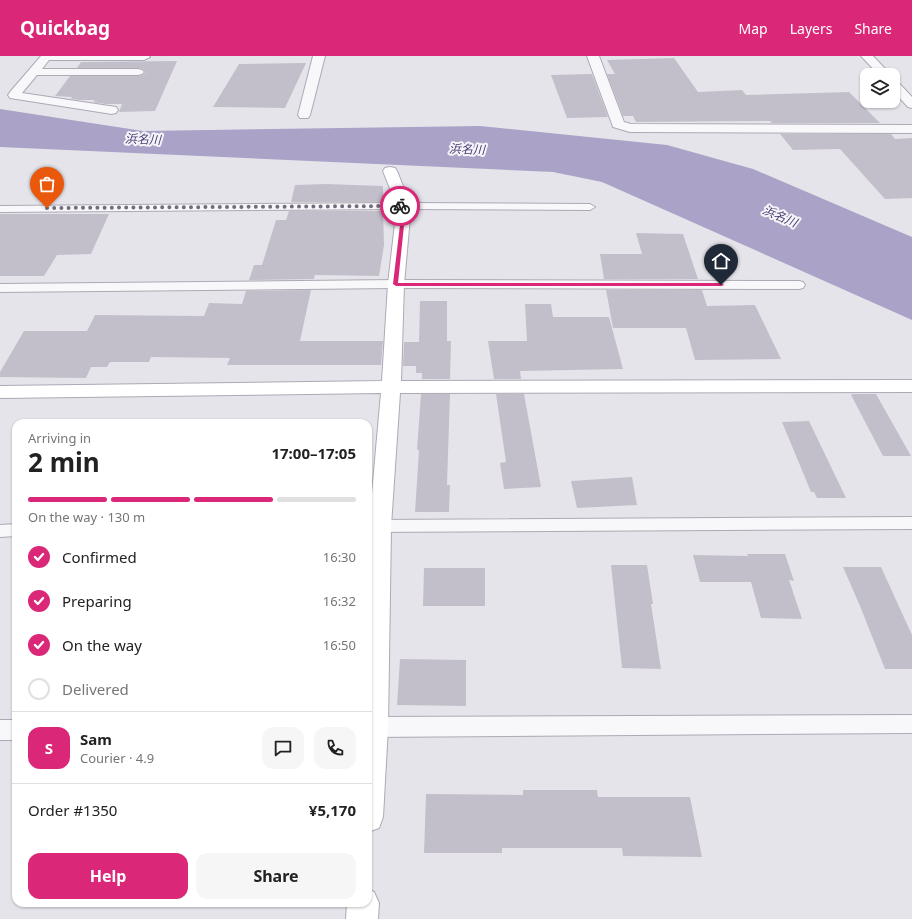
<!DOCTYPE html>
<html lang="en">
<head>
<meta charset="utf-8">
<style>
  :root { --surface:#fff; --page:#f6f6f6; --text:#222; --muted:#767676; --line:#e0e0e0; --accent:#db2777 }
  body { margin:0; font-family:"Noto Sans","Noto Sans JP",sans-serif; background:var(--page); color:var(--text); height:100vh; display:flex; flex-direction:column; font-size:15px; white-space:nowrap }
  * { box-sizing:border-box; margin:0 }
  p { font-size:13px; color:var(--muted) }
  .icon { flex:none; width:22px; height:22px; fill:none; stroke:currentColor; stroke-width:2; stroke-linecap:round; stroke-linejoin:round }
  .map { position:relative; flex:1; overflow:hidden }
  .panel { position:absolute; left:12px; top:363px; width:360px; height:488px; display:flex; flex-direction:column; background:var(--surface); border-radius:12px; box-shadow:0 1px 3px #0004 }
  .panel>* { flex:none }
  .tools { position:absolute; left:860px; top:12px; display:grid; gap:8px }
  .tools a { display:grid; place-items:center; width:40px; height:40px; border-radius:8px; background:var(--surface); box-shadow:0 1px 3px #0004; font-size:20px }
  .pin { position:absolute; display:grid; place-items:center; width:34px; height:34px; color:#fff; margin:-41px -17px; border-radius:50% 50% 50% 0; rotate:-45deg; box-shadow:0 0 4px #0007 }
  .pin .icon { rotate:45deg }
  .courier { position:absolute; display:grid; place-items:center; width:40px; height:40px; margin:-20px; border:3px solid #db2777; border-radius:50%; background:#fff; color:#222; box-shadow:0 1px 5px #0007 }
  .overview em { font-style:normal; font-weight:700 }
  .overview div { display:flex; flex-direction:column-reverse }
  .overview { display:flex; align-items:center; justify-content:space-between; height:68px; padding:0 16px }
  h1 { font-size:26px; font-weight:700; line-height:30px }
  .bar { display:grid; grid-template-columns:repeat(4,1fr); gap:6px 4px; align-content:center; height:48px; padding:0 16px }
  .bar i { height:5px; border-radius:3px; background:var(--line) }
  .bar .active { background:var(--accent) }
  .bar p { grid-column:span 4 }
  .line { display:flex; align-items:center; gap:10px; padding:0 16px; border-top:1px solid var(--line) }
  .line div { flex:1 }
  .round { display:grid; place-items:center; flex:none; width:42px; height:42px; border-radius:12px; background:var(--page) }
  ol { padding:0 16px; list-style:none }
  li { display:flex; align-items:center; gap:12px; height:44px }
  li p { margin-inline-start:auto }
  li .icon { padding:4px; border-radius:50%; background:var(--accent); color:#fff; stroke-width:4 }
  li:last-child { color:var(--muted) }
  li i { width:22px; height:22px; border:2px solid var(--line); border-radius:50% }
  .action { display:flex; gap:8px; margin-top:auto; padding:8px 16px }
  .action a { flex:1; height:46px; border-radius:12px; background:var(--accent); color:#fff; font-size:16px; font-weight:700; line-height:46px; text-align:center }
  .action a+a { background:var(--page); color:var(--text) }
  header { display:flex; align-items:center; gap:24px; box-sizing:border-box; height:56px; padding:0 20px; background:var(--accent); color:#fff }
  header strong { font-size:19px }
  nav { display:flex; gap:22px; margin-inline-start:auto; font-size:14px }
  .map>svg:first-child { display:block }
  .water { fill:#aaa3c7 }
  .building { fill:#c2bfca }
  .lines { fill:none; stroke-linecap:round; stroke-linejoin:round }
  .lane-casing { stroke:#ada9b5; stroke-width:2 }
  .street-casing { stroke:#ada9b5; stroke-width:2 }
  .secondary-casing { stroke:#ada9b5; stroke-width:2 }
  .lane { fill:#f8f7f9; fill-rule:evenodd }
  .street { fill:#f8f7f9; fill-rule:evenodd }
  .secondary { fill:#fff; fill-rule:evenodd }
  .route { fill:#db2777 }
  .done { stroke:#726d7d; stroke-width:4; stroke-dasharray:0 7.2 }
  .labels { text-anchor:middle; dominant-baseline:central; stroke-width:4; stroke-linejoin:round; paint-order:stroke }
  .far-water-label { font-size:12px; font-style:italic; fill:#483b72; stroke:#f5f4f8 }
</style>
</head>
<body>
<header>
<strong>Quickbag</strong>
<nav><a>Map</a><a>Layers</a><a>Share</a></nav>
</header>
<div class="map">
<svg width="912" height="863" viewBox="0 0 912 863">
  <rect width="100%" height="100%" fill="#e6e4eb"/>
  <polygon class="water" points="0,53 143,75 480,70 667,89 753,113 912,181 912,264 602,126 553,116 0,91"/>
  <g class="building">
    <polygon points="674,2 698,36 742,34 746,39 849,36 880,67 772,67 770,65 636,66 633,60 623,60 607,18 615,18 607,4"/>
    <polygon points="177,5 155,55 119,56 122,48 106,48 93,46 95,44 80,44 71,43 72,41 55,40 70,20 138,20 143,19 146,16 143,13 138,12 77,12 81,6"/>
    <polygon points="306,7 285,52 213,51 239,8"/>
    <polygon points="592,18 608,61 567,62 551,19"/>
    <polygon points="780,78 891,78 895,83 912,82 912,142 885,143 840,93 793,94"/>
    <polygon points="326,128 383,130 383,146 291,146 295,129"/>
    <polygon points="289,155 383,155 384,189 379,220 315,219 314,223 249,224 254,209 262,209 276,164 286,164"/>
    <polygon points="0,158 109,158 91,198 57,199 44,220 0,220"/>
    <polygon points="636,177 683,178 698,223 604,223 600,198 642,198"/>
    <polygon points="311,234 300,285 383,285 381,309 227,309 230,302 151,301 149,306 110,306 107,311 91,311 86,322 0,321 0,316 24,275 87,275 95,259 204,260 209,247 242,248 246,235"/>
    <polygon points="606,234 702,234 707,250 755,249 781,303 695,304 686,272 613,272"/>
    <polygon points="420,245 447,245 447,285 451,285 450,323 422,323 422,317 416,317 416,310 403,310 404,286 419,286"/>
    <polygon points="525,248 551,248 553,261 609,261 623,313 520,315 521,323 494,323 488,285 527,285"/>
    <polygon points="421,338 450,338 447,429 450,429 449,456 415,456 419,394 417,394"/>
    <polygon points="496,338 524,338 541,431 504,433 500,407 506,406"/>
    <polygon points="853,338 876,338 911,400 883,400 851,339"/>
    <polygon points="809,365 846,442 817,442 814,436 811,436 782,366"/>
    <polygon points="632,421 637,449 577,452 571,425"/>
    <polygon points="747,498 785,498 794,525 789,524 802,563 761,562 751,526 700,526 693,499 748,500"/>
    <polygon points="611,509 647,509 653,548 651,548 661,613 622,612"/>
    <polygon points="843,511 881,511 912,579 912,613 885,613 860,550"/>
    <polygon points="424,512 485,512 485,550 423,550"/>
    <polygon points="400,603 466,604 466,650 397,649"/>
    <polygon points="523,734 597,734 598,741 690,741 702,801 623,800 622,792 502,792 502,797 424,797 426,738 523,739"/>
  </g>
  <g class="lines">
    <g class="lane-casing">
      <g id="lane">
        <polygon points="404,147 590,148 595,151 590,154 404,153 0,156 0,150"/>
        <polygon points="396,224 799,225 803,226 805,229 803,232 799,233 396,232 0,236 0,228"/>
        <polygon points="912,461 912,473 368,476 368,464"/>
        <polygon points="16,468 16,480 0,481 0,469"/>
        <polygon points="912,659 912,677 368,681 368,661"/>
        <rect x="0" y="664" width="16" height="20"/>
      </g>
    </g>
    <g class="street-casing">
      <g id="street">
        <polygon points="41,0 149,0 150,1 144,4 49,4 42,13 138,13 142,14 144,16 142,18 138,19 37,19 22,37 116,51 118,54 116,57 112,58 10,42 8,39 10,36"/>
        <polygon points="313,0 325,0 310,59 308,62 300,62 298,59"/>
        <polygon points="587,0 599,0 624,66 631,68 912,69 912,77 630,76 613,71 612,68"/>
        <polygon points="861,0 873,0 891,19 879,19"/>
        <polygon points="893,24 897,25 912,41 912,52 908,51 893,35"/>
      </g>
    </g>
    <g class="secondary-casing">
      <g id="secondary">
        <polygon points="390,111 395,112 397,115 411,150 404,228 401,325 912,324 912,336 400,337 391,470 388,671 383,761 379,772 368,776 368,482 381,337 0,342 0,330 382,325 388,228 397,150 383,115 385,112"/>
        <polygon points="368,833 374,836 379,847 378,863 346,863 347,847 368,847"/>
      </g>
    </g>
    <use href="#lane" class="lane"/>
    <use href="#street" class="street"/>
    <use href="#secondary" class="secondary"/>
  </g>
  <polygon class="route" points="400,149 406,150 398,227 721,227 724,229 721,230 396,230 393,228 402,152 398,150"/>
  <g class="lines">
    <polyline class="done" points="47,152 400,150"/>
  </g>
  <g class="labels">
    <g class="far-water-label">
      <text transform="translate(143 83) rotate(2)">浜名川</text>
      <text transform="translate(467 93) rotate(2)">浜名川</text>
      <text transform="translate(780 160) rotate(23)">浜名川</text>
    </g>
  </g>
</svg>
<div class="tools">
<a><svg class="icon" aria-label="layers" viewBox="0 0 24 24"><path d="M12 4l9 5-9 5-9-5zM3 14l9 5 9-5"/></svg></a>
</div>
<div class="pin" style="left:47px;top:152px;background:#ea580c"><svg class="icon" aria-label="bag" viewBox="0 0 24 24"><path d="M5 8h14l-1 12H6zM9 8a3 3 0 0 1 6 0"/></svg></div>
<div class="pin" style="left:721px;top:229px;background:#1f2937"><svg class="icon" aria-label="home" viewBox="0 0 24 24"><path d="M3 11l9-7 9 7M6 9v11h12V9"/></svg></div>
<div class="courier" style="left:400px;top:150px"><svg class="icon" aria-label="bike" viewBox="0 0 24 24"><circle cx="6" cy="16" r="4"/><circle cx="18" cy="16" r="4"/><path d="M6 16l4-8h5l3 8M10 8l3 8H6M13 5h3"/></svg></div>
<section class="panel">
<div class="overview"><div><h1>2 min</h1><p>Arriving in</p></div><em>17:00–17:05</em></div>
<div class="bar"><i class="active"></i><i class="active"></i><i class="active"></i><i></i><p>On the way · 130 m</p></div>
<ol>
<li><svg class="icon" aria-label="check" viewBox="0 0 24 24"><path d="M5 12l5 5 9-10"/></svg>Confirmed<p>16:30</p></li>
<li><svg class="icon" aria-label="check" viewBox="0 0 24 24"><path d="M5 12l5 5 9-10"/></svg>Preparing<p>16:32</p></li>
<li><svg class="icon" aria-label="check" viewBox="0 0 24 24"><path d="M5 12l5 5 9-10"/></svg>On the way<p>16:50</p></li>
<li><i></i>Delivered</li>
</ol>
<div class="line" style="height:72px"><b class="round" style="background:var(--accent);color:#fff">S</b><div><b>Sam</b><p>Courier · 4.9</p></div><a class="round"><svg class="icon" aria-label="chat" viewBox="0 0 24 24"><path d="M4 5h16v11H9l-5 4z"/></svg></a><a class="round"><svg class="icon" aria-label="phone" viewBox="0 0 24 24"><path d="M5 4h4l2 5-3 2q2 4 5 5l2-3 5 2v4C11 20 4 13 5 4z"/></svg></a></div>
<div class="line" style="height:52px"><div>Order #1350</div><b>¥5,170</b></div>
<div class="action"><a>Help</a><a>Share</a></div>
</section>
</div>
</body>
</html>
